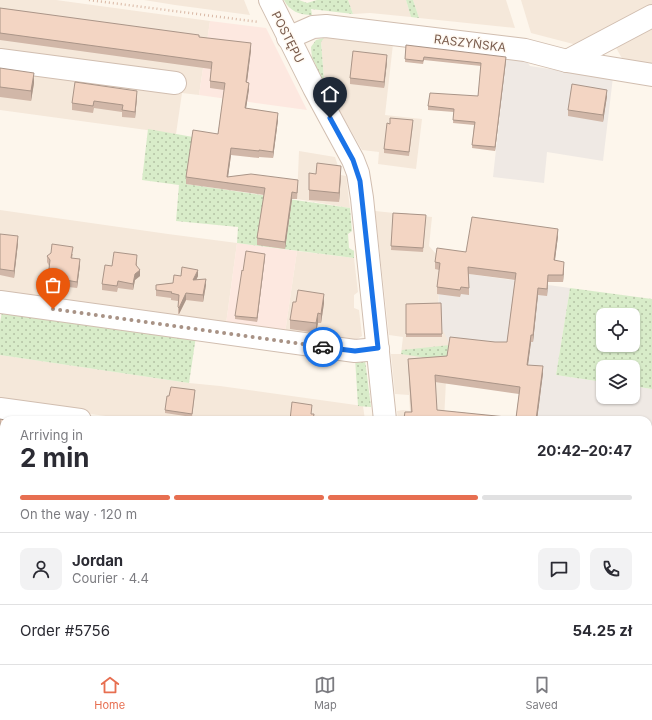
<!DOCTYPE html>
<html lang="en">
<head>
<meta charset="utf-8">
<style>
  :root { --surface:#fff; --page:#f2f2f3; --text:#2b2b33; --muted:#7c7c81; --line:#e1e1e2; --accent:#e76f51 }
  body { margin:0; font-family:Inter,sans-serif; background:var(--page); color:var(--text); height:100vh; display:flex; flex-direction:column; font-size:15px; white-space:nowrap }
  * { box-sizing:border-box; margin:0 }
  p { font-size:13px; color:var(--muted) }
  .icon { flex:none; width:22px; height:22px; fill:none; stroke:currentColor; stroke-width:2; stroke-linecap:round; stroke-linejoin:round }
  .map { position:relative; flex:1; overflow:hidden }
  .drawer { position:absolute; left:0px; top:416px; width:652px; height:248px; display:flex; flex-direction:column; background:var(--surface); border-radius:12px 12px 0 0; box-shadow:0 1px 3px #0004 }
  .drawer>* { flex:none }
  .buttons { position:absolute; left:596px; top:308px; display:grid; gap:8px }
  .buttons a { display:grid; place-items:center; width:44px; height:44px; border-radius:8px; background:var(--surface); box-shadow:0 1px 3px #0004; font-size:20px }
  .pin { position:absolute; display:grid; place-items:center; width:34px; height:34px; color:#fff; margin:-41px -17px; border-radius:50% 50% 50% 0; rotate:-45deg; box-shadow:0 0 4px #0007 }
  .pin .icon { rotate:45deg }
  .courier { position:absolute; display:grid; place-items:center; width:40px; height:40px; margin:-20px; border:3px solid #1a73e8; border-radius:50%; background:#fff; color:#222; box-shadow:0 1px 5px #0007 }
  .head em { font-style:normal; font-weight:700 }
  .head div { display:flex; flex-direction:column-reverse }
  .head { display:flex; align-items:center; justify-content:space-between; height:68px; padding:0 20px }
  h1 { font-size:26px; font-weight:700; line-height:30px }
  .bar { display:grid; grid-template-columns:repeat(4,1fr); gap:6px 4px; align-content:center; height:48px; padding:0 20px }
  .bar i { height:5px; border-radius:3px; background:var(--line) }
  .bar .current { background:var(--accent) }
  .bar p { grid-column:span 4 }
  .line { display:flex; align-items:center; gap:10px; padding:0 20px; border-top:1px solid var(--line) }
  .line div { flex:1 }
  .round { display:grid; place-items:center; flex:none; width:42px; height:42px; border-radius:8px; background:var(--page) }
  .dock { display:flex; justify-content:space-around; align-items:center; height:56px; border-top:1px solid var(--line); background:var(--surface); font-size:11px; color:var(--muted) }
  .dock a { display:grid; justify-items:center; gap:2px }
  .dock .current { color:var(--accent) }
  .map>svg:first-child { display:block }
  .residential { fill:#f5e8da }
  .commercial { fill:#fde8e0 }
  .industrial { fill:#efe9e4 }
  .education { fill:#f3e8fa }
  .grass { fill:url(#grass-dots); fill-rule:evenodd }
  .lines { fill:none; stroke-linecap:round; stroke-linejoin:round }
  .minor-casing { stroke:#d1beb0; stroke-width:24 }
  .path { stroke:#d9b8a5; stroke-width:2.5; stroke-dasharray:1 3; stroke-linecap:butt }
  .minor { stroke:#fff; stroke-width:22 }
  .wall { fill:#d1b7a8; fill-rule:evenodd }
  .shaded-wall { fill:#aa9588 }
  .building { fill:#f3d5c3; stroke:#aa9588; fill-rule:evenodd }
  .done { stroke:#a89285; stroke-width:4; stroke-dasharray:0 7.2 }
  .route { stroke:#1a73e8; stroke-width:5 }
  .labels { text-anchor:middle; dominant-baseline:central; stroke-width:3; stroke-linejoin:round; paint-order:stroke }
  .street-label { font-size:12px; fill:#7a5c4d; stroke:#fffaf3 }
</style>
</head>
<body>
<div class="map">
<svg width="652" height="664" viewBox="0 0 652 664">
  <defs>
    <pattern id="grass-dots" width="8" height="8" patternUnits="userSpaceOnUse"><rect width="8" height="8" fill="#d8ecc9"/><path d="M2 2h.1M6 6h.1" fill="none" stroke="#b4c2a5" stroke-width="1.8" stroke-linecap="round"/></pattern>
  </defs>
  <rect width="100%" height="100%" fill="#fdf6ec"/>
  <g class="residential">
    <polygon points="0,0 56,0 210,21 199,95 182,93 176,134 0,110"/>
    <polygon points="144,0 244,0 250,15 175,5"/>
    <polygon points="348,0 406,0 411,17 370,13 353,14"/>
    <polygon points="413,0 506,0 515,28 419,18"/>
    <polygon points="521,0 652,0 652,4 590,37 581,46 531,33"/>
    <polygon points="652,24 652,67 624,62 614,44"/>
    <polygon points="324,37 393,44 385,115 422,119 416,169 378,164 379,152 362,150 334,101 339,98 342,98 344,83 324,80 321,42"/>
    <polygon points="299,151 335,157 341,175 346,176 350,208 297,199"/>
    <polygon points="0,210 168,234 237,243 226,324 0,292"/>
    <polygon points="375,211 432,217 429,246 437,255 440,270 438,309 450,344 447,361 444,420 398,420 397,411 403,410 410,411 409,395 395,394 391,354 401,354 403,337 389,335"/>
    <polygon points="297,251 354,258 358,292 354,295 354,308 359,310 362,336 352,342 285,333"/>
    <polygon points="0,355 189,383 220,386 363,406 365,420 136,420 0,402"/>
    <polygon points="0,415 4,420 4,542 0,542"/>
  </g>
  <g class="commercial">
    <polygon points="210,21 266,28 307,110 199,95"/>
    <polygon points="237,243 297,251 285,333 226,324"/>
  </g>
  <g class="industrial">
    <polygon points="506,57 525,59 530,66 556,70 561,68 613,77 603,161 547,152 544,183 493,177"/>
    <polygon points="440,270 570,288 556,375 603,382 603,397 633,397 633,386 652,389 652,444 648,444 648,420 537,420 542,373 450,344 442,329 438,310 439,295 437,294"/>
  </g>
  <polygon class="education" points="0,557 4,557 4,626 0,625"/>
  <g class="grass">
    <path d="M284,0h15l8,3 10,-3h31l5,14 -42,-5 1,6c-12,0 -23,-4 -28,-15z"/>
    <polygon points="406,0 413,0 419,18 411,17"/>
    <polygon points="324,38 321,42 324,80 318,80 312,67 316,65 312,58 311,47 316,40"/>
    <polygon points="148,129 193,137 186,184 350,208 352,231 348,234 349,248 354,251 354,258 237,243 238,227 176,221 179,185 142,180"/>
    <path d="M570,288l82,11v90l-19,-3v-19h-30v15l-47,-7zM603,315h30v30h-30z"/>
    <polygon points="2,311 196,336 189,383 0,355 0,323"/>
    <polygon points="450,345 447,361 401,354 402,350"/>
    <polygon points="355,358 365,360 371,407 358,406"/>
    <polygon points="46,660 98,660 127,664 76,664"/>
    <polygon points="296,660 397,660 398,664 296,664"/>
    <rect x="543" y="660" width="18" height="4"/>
  </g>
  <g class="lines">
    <g class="minor-casing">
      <g id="minor">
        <polyline points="270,0 314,88 353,160 358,173 362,198 385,420"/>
        <polyline points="288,38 313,27 326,26 525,50 567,61 652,75"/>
        <polyline points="0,60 175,83"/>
        <polyline points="567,61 652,16"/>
        <polyline points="0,302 355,351 378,349"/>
        <polyline points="0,409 80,420"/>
        <polyline points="0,549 4,550"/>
        <polyline points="0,641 4,641"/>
        <polyline points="144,660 174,664"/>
        <polyline points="411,660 411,664"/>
      </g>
    </g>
    <g class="path">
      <polyline points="89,0 259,22"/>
      <polyline points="231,660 261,664"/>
    </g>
    <use href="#minor" class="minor"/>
  </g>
  <g class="wall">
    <polygon points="0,8 199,37 251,50 247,82 249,89 246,108 278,120 273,158 259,157 259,158 231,155 228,177 298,187 297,199 292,199 285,249 257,245 257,238 264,195 186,184 186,177 218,134 224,90 210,88 210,81 211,69 0,40"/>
    <polygon points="406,45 506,60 495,151 472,148 474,125 453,123 454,112 428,110 428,106 478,96 481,66 424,60 423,64 405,62"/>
    <polygon points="387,62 384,88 350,84 350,78"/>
    <polygon points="0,68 34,83 31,101 0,97"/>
    <polygon points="607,96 603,122 568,116 568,110"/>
    <polygon points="137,97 135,118 122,117 122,112 94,108 93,113 72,110 72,103"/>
    <polygon points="390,124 413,124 409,156 384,153 384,149"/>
    <polygon points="316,174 341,175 339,202 309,200 309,190"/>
    <polygon points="393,213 426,215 423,252 391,250"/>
    <polygon points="0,234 18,243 14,278 0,275"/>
    <path d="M558,236l-3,24 9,9 -1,13h-15l-1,14 -9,-1 -5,47h-2l-3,23 15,8 -6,47h-133l1,-8h6l-3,-53 39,-3 48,-14h12l8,-62 -46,-6v21l-8,-1 -1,3 -23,-3v-7l2,-17 -4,-1v-7l31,-10zM435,382l84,12 -3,24 -79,-8z"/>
    <polygon points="73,254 72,258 80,265 77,288 60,286 61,278 49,275 49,266 47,262 47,256"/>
    <polygon points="265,257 257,322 235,319 235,316"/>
    <polygon points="137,262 137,266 140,276 135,280 133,290 118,288 117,292 102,290 102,284 112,266"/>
    <polygon points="181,276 198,276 196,280 206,285 203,302 186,300 179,314 178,314 178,301 171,300 171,298 156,296 156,285 173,283"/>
    <polygon points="324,303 321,323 318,323 316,333 290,329 290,320"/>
    <polygon points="441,303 442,337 406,337 406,304"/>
    <polygon points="195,393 192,417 165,413 165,410 169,396"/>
    <polygon points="0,419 4,420 4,448 0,447"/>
    <polygon points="0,472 4,473 4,526 0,525"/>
    <polygon points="648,510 652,511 652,543 648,543"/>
  </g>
  <g class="shaded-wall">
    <polygon points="251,43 251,50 246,89 246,82"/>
    <polygon points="387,55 387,62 384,88 384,82"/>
    <polygon points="506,57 506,60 495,151 495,147"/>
    <polygon points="34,73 34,83 31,101 31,91"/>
    <polygon points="249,83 249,89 245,115 245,108"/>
    <polygon points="607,90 607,96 603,122 603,115"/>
    <polygon points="137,91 137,97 135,118 135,112"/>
    <polygon points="278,113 278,120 273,158 273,152"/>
    <polygon points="231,148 231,155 227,184 227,177"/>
    <polygon points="341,166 341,175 339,202 339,193"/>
    <polygon points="292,192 292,199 285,249 285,242"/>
    <polygon points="558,229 558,236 554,267 554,260"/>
    <polygon points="18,236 18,243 14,278 14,271"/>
    <polygon points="265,254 265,257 257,322 257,318"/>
    <polygon points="80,259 80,265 77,288 77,282"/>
    <polygon points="564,262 564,269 563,282 563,275"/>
    <polygon points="140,270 140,276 135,280 133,290 133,284 135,274"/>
    <polygon points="198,270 198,276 193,287 193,280"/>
    <polygon points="548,275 548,282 547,296 547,289"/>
    <polygon points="206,279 206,285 203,302 203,295"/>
    <polygon points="538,288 538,295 533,342 533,335"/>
    <polygon points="186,293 186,300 179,314 179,308"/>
    <polygon points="324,294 324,303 321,323 321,314"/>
    <polygon points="318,313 318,323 316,333 316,323"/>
    <polygon points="531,335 531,342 527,372 527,365"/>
    <polygon points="543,366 543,373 537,420 536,420"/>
  </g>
  <g class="building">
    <polygon points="0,8 199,35 199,37 251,43 246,82 249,83 245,108 278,113 273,152 259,150 259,151 231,148 227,177 251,174 298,180 297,193 292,192 285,242 257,238 265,188 186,177 193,130 218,134 225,83 210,81 212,62 0,33"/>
    <polygon points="406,45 506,57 495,147 472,145 475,122 453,120 454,109 428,106 430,93 478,96 481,63 424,57 423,61 405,59"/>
    <polygon points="353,51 387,55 384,82 350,78"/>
    <polygon points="0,68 34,73 31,91 0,87"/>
    <polygon points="75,82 137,91 135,112 122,110 123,105 94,101 93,106 72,103"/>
    <polygon points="572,84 607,90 603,115 568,110"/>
    <polygon points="390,118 413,120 409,152 384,149 387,123 390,124"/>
    <polygon points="317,163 341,166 339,193 309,190 309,173 316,174"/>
    <polygon points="393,213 426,215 423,248 391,246"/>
    <path d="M472,217l86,12 -4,31 10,2 -1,13h-15l-1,14 -9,-1 -5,47h-2l-4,30 16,1 -7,54h-124v-1l-8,-1 1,-6h7l-4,-53 39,-3 3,-19 45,5h12l9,-69 -48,-6 1,21 -8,-1 -1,3 -23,-3 3,-24 -5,-1 2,-14 29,4zM435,375l85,12 -4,31 -79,-8z"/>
    <polygon points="0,234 18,236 14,271 0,269"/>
    <polygon points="52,244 73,247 71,258 80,259 77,282 60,279 61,272 49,269 50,260 47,256 51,253"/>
    <polygon points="246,251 265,254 257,318 235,316 242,270 243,271"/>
    <polygon points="114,252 137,255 136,265 140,270 135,274 133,284 118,281 117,286 102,284 105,265 112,266"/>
    <polygon points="182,267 198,270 193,280 206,279 203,295 186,293 179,308 178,307 179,295 171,293 172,292 156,290 156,285 173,283 174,275 181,276"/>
    <polygon points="298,290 324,294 321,314 318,313 316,323 290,320 293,302 296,302"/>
    <polygon points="441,303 442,334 406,334 406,304"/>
    <polygon points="171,387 195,390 192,414 165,410 167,396 169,396"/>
    <polygon points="292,402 312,405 311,414 314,414 313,420 290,420"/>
    <polygon points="0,419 5,420 4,420 4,441 0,441"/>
    <polygon points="0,472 4,473 4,519 0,519"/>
    <polygon points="648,510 652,511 652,540 648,539"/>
  </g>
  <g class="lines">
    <polyline class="done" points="53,309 323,347"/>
    <polyline class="route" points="323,347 355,351 378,348 360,181 353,160 330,118"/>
  </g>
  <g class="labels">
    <g class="street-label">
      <text transform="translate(288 37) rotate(63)">POSTĘPU</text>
      <text transform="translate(470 43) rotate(7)">RASZYŃSKA</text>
    </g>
  </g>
</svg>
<div class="buttons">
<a><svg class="icon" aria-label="locate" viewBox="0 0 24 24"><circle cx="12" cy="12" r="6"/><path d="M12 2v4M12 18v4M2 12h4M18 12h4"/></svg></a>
<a><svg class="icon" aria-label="layers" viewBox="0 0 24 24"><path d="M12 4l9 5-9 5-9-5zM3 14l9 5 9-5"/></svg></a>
</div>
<div class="pin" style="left:53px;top:309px;background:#ea580c"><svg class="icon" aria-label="bag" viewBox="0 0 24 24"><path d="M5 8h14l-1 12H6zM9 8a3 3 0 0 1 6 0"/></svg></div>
<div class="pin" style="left:330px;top:118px;background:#1f2937"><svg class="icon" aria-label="home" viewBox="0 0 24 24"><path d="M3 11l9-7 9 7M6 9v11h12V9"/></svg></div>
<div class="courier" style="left:323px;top:347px"><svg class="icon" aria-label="car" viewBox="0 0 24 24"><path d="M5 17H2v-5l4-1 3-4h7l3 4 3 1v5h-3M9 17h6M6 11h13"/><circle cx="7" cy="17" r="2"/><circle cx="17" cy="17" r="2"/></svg></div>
<section class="drawer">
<div class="head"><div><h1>2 min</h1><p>Arriving in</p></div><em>20:42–20:47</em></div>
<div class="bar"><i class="current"></i><i class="current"></i><i class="current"></i><i></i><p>On the way · 120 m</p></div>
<div class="line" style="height:72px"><a class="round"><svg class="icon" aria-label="person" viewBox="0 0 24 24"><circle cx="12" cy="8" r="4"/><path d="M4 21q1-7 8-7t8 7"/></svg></a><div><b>Jordan</b><p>Courier · 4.4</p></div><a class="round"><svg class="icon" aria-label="chat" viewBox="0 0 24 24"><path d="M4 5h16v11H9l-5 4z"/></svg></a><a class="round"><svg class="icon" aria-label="phone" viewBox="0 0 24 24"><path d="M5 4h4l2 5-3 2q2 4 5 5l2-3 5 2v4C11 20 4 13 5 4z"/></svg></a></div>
<div class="line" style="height:52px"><div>Order #5756</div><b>54.25 zł</b></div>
</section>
</div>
<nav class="dock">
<a class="current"><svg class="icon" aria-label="home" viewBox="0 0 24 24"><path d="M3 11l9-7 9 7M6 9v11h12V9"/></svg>Home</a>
<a><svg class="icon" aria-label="map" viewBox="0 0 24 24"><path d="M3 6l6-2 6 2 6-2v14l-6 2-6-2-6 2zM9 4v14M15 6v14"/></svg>Map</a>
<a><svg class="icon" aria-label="saved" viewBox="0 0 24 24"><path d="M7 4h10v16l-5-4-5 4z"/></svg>Saved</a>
</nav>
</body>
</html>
